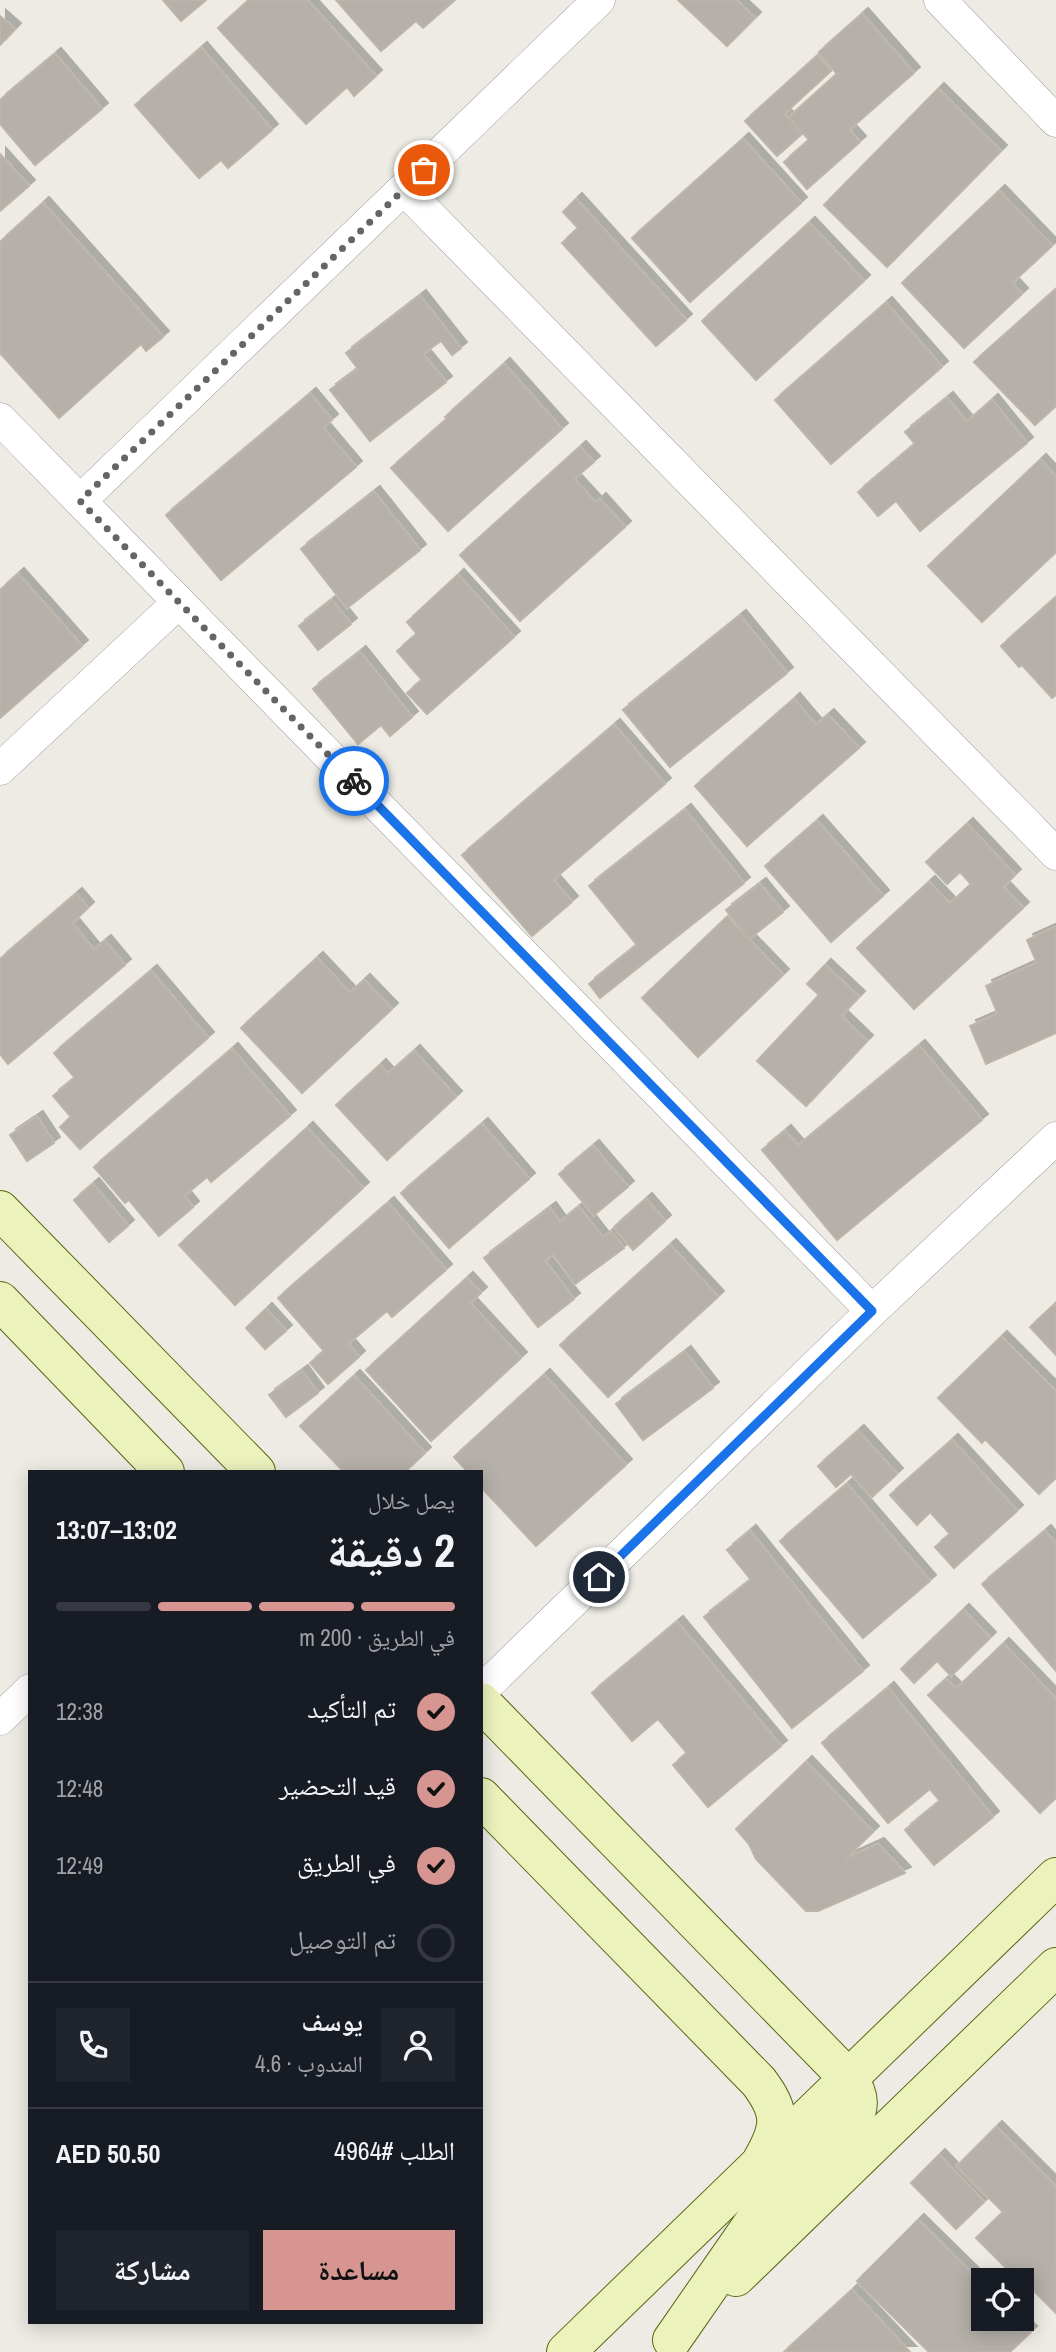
<!DOCTYPE html>
<html lang="ar">
<head>
<meta charset="utf-8">
<style>
  :root { --surface:#171b24; --page:#20242c; --text:#f1f3f6; --muted:#9ea1a6; --line:#363941; --accent:#d69591 }
  body { margin:0; font-family:"Archivo Narrow","Noto Naskh Arabic",sans-serif; background:var(--page); color:var(--text); direction:rtl; height:100vh; display:flex; flex-direction:column; font-size:26px; white-space:nowrap }
  * { box-sizing:border-box; margin:0 }
  p { font-size:23px; color:var(--muted) }
  .icon { flex:none; width:38px; height:38px; fill:none; stroke:currentColor; stroke-width:2; stroke-linecap:round; stroke-linejoin:round }
  .map { position:relative; flex:1; overflow:hidden; direction:ltr }
  .sheet { position:absolute; left:28px; top:1470px; width:455px; height:854px; display:flex; flex-direction:column; background:var(--surface); border-radius:0px; box-shadow:0 4px 18px #0003; direction:rtl }
  .sheet>* { flex:none }
  .controls { position:absolute; left:971px; top:2268px; display:grid; gap:14px }
  .controls a { display:grid; place-items:center; width:63px; height:63px; border-radius:0px; background:var(--surface); box-shadow:0 4px 18px #0003; font-size:35px }
  .pin { position:absolute; display:grid; place-items:center; width:60px; height:60px; color:#fff; margin:-30px; border:4px solid #fff; border-radius:50%; box-shadow:0 2px 7px #0007 }
  .courier { position:absolute; display:grid; place-items:center; width:70px; height:70px; margin:-35px; border:5px solid #1a73e8; border-radius:50%; background:#fff; color:#222; box-shadow:0 2px 9px #0007 }
  .head em { font-style:normal; font-weight:700 }
  .head div { display:flex; flex-direction:column-reverse }
  .head { display:flex; align-items:center; justify-content:space-between; height:119px; padding:0 28px }
  h1 { font-size:46px; font-weight:700; line-height:52px }
  .bar { display:grid; grid-template-columns:repeat(4,1fr); gap:10px 7px; align-content:center; height:84px; padding:0 28px }
  .bar i { height:9px; border-radius:5px; background:var(--line) }
  .bar .on { background:var(--accent) }
  .bar p { grid-column:span 4 }
  .line { display:flex; align-items:center; gap:18px; padding:0 28px; border-top:2px solid var(--line) }
  .line div { flex:1 }
  .round { display:grid; place-items:center; flex:none; width:74px; height:74px; border-radius:0px; background:var(--page) }
  ol { padding:0 28px; list-style:none }
  li { display:flex; align-items:center; gap:21px; height:77px }
  li p { margin-inline-start:auto }
  li .icon { padding:7px; border-radius:50%; background:var(--accent); color:#111; stroke-width:4 }
  li:last-child { color:var(--muted) }
  li i { width:38px; height:38px; border:4px solid var(--line); border-radius:50% }
  .cta { display:flex; gap:14px; margin-top:auto; padding:14px 28px }
  .cta a { flex:1; height:80px; border-radius:0px; background:var(--accent); color:#111; font-size:28px; font-weight:700; line-height:80px; text-align:center }
  .cta a+a { background:var(--page); color:var(--text) }
  .map>svg:first-child { display:block }
  .building { fill:#b6b0aa; stroke:#bdb3a8; stroke-width:2; filter:url(#shadow) }
  .lines { fill:none; stroke-linecap:round; stroke-linejoin:round }
  .street-casing { stroke:#9e9e9e; stroke-width:33 }
  .secondary-casing { stroke:#566810; stroke-width:40 }
  .street { stroke:#fff; stroke-width:32 }
  .secondary { stroke:#ebf2bc; stroke-width:38 }
  .done { stroke:#666563; stroke-width:7; stroke-dasharray:0 12.6 }
  .route { stroke:#1a73e8; stroke-width:9 }
</style>
</head>
<body>
<div class="map">
<svg width="1056" height="2352" viewBox="0 0 1056 2352">
  <defs>
    <filter id="shadow"><feDropShadow dx="6" dy="-6" stdDeviation="0" flood-color="#0004"/></filter>
  </defs>
  <rect width="100%" height="100%" fill="#edebe4"/>
  <g class="building">
    <polygon points="163,0 206,0 181,21"/>
    <polygon points="249,0 307,0 376,76 354,96 347,87 306,124 218,28"/>
    <polygon points="336,0 455,0 423,28 416,21 381,51"/>
    <polygon points="678,0 736,0 755,18 727,46"/>
    <polygon points="862,14 914,73 849,130 860,142 807,189 784,162 809,140 789,117 837,74 819,52"/>
    <polygon points="0,16 15,29 0,45"/>
    <polygon points="201,48 272,130 228,168 221,160 199,178 135,105"/>
    <polygon points="55,54 102,109 35,165 0,124 0,100"/>
    <polygon points="817,56 831,71 784,114 802,134 777,156 745,121"/>
    <polygon points="938,89 1001,151 887,267 824,205"/>
    <polygon points="743,139 801,203 690,302 632,238"/>
    <polygon points="0,154 29,186 0,211"/>
    <polygon points="999,191 1052,246 1012,283 1022,294 964,348 902,283"/>
    <polygon points="576,199 686,320 656,346 562,243 578,228 563,212"/>
    <polygon points="43,203 163,337 146,351 141,344 59,418 0,353 0,242"/>
    <polygon points="809,223 864,281 756,380 702,321"/>
    <polygon points="1056,289 1056,406 1035,425 974,362"/>
    <polygon points="420,296 461,348 452,355 441,341 423,354 446,382 370,441 330,390 358,369 346,353"/>
    <polygon points="886,303 942,367 831,464 775,400"/>
    <polygon points="504,364 562,429 448,531 391,468 447,419 445,417"/>
    <polygon points="310,394 332,420 323,428 356,467 221,580 166,515"/>
    <polygon points="947,398 967,422 992,400 1027,443 920,531 896,501 878,516 858,492 915,444 905,432"/>
    <polygon points="580,447 594,462 574,479 596,503 600,499 625,527 520,621 460,555"/>
    <polygon points="1040,460 1056,477 1056,552 982,622 928,566"/>
    <polygon points="374,492 420,550 347,608 301,549"/>
    <polygon points="18,574 82,646 0,718 0,590"/>
    <polygon points="458,575 514,637 427,714 407,693 422,680 397,651 417,634 407,622"/>
    <polygon points="1056,597 1056,695 1052,698 1022,665 1019,667 1001,646"/>
    <polygon points="332,600 351,624 318,650 299,626"/>
    <polygon points="740,616 787,673 670,767 623,710"/>
    <polygon points="360,652 412,717 390,736 381,725 358,744 313,689"/>
    <polygon points="794,699 816,725 828,715 859,748 747,846 695,786"/>
    <polygon points="614,725 665,784 553,880 572,902 532,936 462,855"/>
    <polygon points="685,810 744,883 600,998 589,984 637,945 589,886"/>
    <polygon points="817,821 883,896 831,942 765,866"/>
    <polygon points="967,824 1015,875 1003,887 1023,908 914,1009 857,948 929,882 950,904 971,884 960,872 947,884 926,862"/>
    <polygon points="760,884 783,912 749,939 726,910"/>
    <polygon points="76,894 88,908 72,923 94,950 105,941 125,965 8,1064 0,1054 0,959"/>
    <polygon points="727,917 783,975 698,1057 642,998"/>
    <polygon points="1056,927 1056,1033 986,1064 970,1026 998,1014 986,986 1037,963 1027,940"/>
    <polygon points="317,958 350,993 364,980 392,1009 302,1093 241,1028"/>
    <polygon points="825,965 859,997 841,1016 867,1041 806,1106 757,1061 819,995 807,984"/>
    <polygon points="151,971 208,1038 80,1149 60,1127 71,1117 53,1096 75,1078 54,1053"/>
    <polygon points="919,1046 982,1120 837,1240 762,1150 785,1131 798,1146"/>
    <polygon points="232,1049 290,1116 211,1182 207,1177 184,1196 193,1207 159,1236 129,1200 125,1203 94,1167"/>
    <polygon points="414,1051 456,1097 387,1160 336,1105 380,1065 388,1074"/>
    <polygon points="37,1117 54,1143 27,1161 10,1135"/>
    <polygon points="482,1124 529,1179 449,1248 401,1193"/>
    <polygon points="307,1128 363,1188 235,1305 179,1245"/>
    <polygon points="593,1146 628,1187 594,1215 559,1174"/>
    <polygon points="93,1184 128,1226 109,1242 74,1200"/>
    <polygon points="646,1199 665,1221 633,1250 614,1227"/>
    <polygon points="388,1203 446,1270 392,1317 387,1311 348,1344 359,1357 328,1384 310,1363 324,1351 278,1298"/>
    <polygon points="579,1207 603,1238 611,1232 624,1248 575,1284 553,1254 545,1261 574,1299 538,1327 484,1258 550,1208 560,1222"/>
    <polygon points="670,1245 718,1297 608,1397 560,1345"/>
    <polygon points="467,1278 481,1293 470,1303 521,1358 431,1441 366,1370"/>
    <polygon points="1054,1305 1056,1307 1056,1355 1030,1327"/>
    <polygon points="266,1309 286,1331 265,1349 246,1328"/>
    <polygon points="1001,1337 1056,1392 1056,1478 1039,1494 985,1439 982,1443 938,1398"/>
    <polygon points="685,1352 713,1388 643,1440 616,1404"/>
    <polygon points="302,1371 318,1393 286,1417 269,1395"/>
    <polygon points="544,1375 626,1465 536,1546 481,1487 481,1472 468,1472 454,1457"/>
    <polygon points="354,1376 425,1453 405,1472 344,1472 300,1426"/>
    <polygon points="858,1431 897,1474 872,1497 851,1474 836,1487 818,1466"/>
    <polygon points="952,1440 1017,1511 954,1568 935,1547 950,1534 930,1512 917,1525 890,1495"/>
    <polygon points="847,1484 930,1581 863,1638 780,1541"/>
    <polygon points="750,1531 863,1671 792,1728 704,1617 751,1580 727,1550"/>
    <polygon points="1045,1531 1056,1544 1056,1671 982,1584"/>
    <polygon points="963,1610 990,1638 951,1676 937,1661 914,1683 901,1669"/>
    <polygon points="677,1622 781,1746 708,1807 673,1765 687,1753 658,1719 632,1741 592,1693"/>
    <polygon points="1003,1644 1056,1699 1056,1798 1040,1813 928,1695 946,1679 956,1689"/>
    <polygon points="888,1688 993,1817 934,1865 905,1830 940,1801 930,1789 888,1823 822,1743"/>
    <polygon points="806,1762 873,1832 845,1859 878,1844 905,1873 818,1911 806,1911 756,1859 749,1844 736,1829"/>
    <polygon points="996,2127 1056,2187 1056,2313 1012,2269 1010,2272 976,2238 1003,2212 957,2166"/>
    <polygon points="939,2155 984,2202 956,2229 911,2183"/>
    <polygon points="918,2220 984,2285 984,2319 1018,2319 1031,2332 1010,2352 929,2352 857,2281"/>
    <polygon points="852,2290 910,2352 784,2352"/>
  </g>
  <g class="lines">
    <g class="street-casing">
      <g id="street">
        <polyline points="940,0 1056,121"/>
        <polyline points="404,189 1056,854"/>
        <polyline points="0,419 872,1311"/>
        <polyline points="80,501 599,0"/>
        <polyline points="0,769 179,602"/>
        <polyline points="481,1691 872,1311 1056,1138"/>
        <polyline points="0,1719 30,1690"/>
      </g>
    </g>
    <g class="secondary-casing">
      <g id="secondary">
        <polyline points="0,1210 256,1472"/>
        <polyline points="0,1301 165,1472"/>
        <path d="M481,1702l367,376c13,18 13,31 1,49l-91,89 -86,124"/>
        <path d="M481,1797l278,285c23,31 22,45 3,78"/>
        <polyline points="736,2277 1056,1967"/>
        <polyline points="566,2352 1056,1877"/>
      </g>
    </g>
    <use href="#street" class="street"/>
    <use href="#secondary" class="secondary"/>
  </g>
  <g class="lines">
    <polyline class="done" points="354,781 80,501 424,170"/>
    <polyline class="route" points="354,781 872,1311 599,1577"/>
  </g>
</svg>
<div class="controls">
<a><svg class="icon" aria-label="locate" viewBox="0 0 24 24"><circle cx="12" cy="12" r="6"/><path d="M12 2v4M12 18v4M2 12h4M18 12h4"/></svg></a>
</div>
<div class="pin" style="left:424px;top:170px;background:#ea580c"><svg class="icon" aria-label="bag" viewBox="0 0 24 24"><path d="M5 8h14l-1 12H6zM9 8a3 3 0 0 1 6 0"/></svg></div>
<div class="pin" style="left:599px;top:1577px;background:#1f2937"><svg class="icon" aria-label="home" viewBox="0 0 24 24"><path d="M3 11l9-7 9 7M6 9v11h12V9"/></svg></div>
<div class="courier" style="left:354px;top:781px"><svg class="icon" aria-label="bike" viewBox="0 0 24 24"><circle cx="6" cy="16" r="4"/><circle cx="18" cy="16" r="4"/><path d="M6 16l4-8h5l3 8M10 8l3 8H6M13 5h3"/></svg></div>
<section class="sheet">
<div class="head"><div><h1>2 دقيقة</h1><p>يصل خلال</p></div><em>13:02–13:07</em></div>
<div class="bar"><i class="on"></i><i class="on"></i><i class="on"></i><i></i><p>في الطريق · 200 m</p></div>
<ol>
<li><svg class="icon" aria-label="check" viewBox="0 0 24 24"><path d="M5 12l5 5 9-10"/></svg>تم التأكيد<p>12:38</p></li>
<li><svg class="icon" aria-label="check" viewBox="0 0 24 24"><path d="M5 12l5 5 9-10"/></svg>قيد التحضير<p>12:48</p></li>
<li><svg class="icon" aria-label="check" viewBox="0 0 24 24"><path d="M5 12l5 5 9-10"/></svg>في الطريق<p>12:49</p></li>
<li><i></i>تم التوصيل</li>
</ol>
<div class="line" style="height:126px"><a class="round"><svg class="icon" aria-label="person" viewBox="0 0 24 24"><circle cx="12" cy="8" r="4"/><path d="M4 21q1-7 8-7t8 7"/></svg></a><div><b>يوسف</b><p>المندوب · 4.6</p></div><a class="round"><svg class="icon" aria-label="phone" viewBox="0 0 24 24"><path d="M5 4h4l2 5-3 2q2 4 5 5l2-3 5 2v4C11 20 4 13 5 4z"/></svg></a></div>
<div class="line" style="height:91px"><div>الطلب #4964</div><b>AED 50.50</b></div>
<div class="cta"><a>مساعدة</a><a>مشاركة</a></div>
</section>
</div>
</body>
</html>
